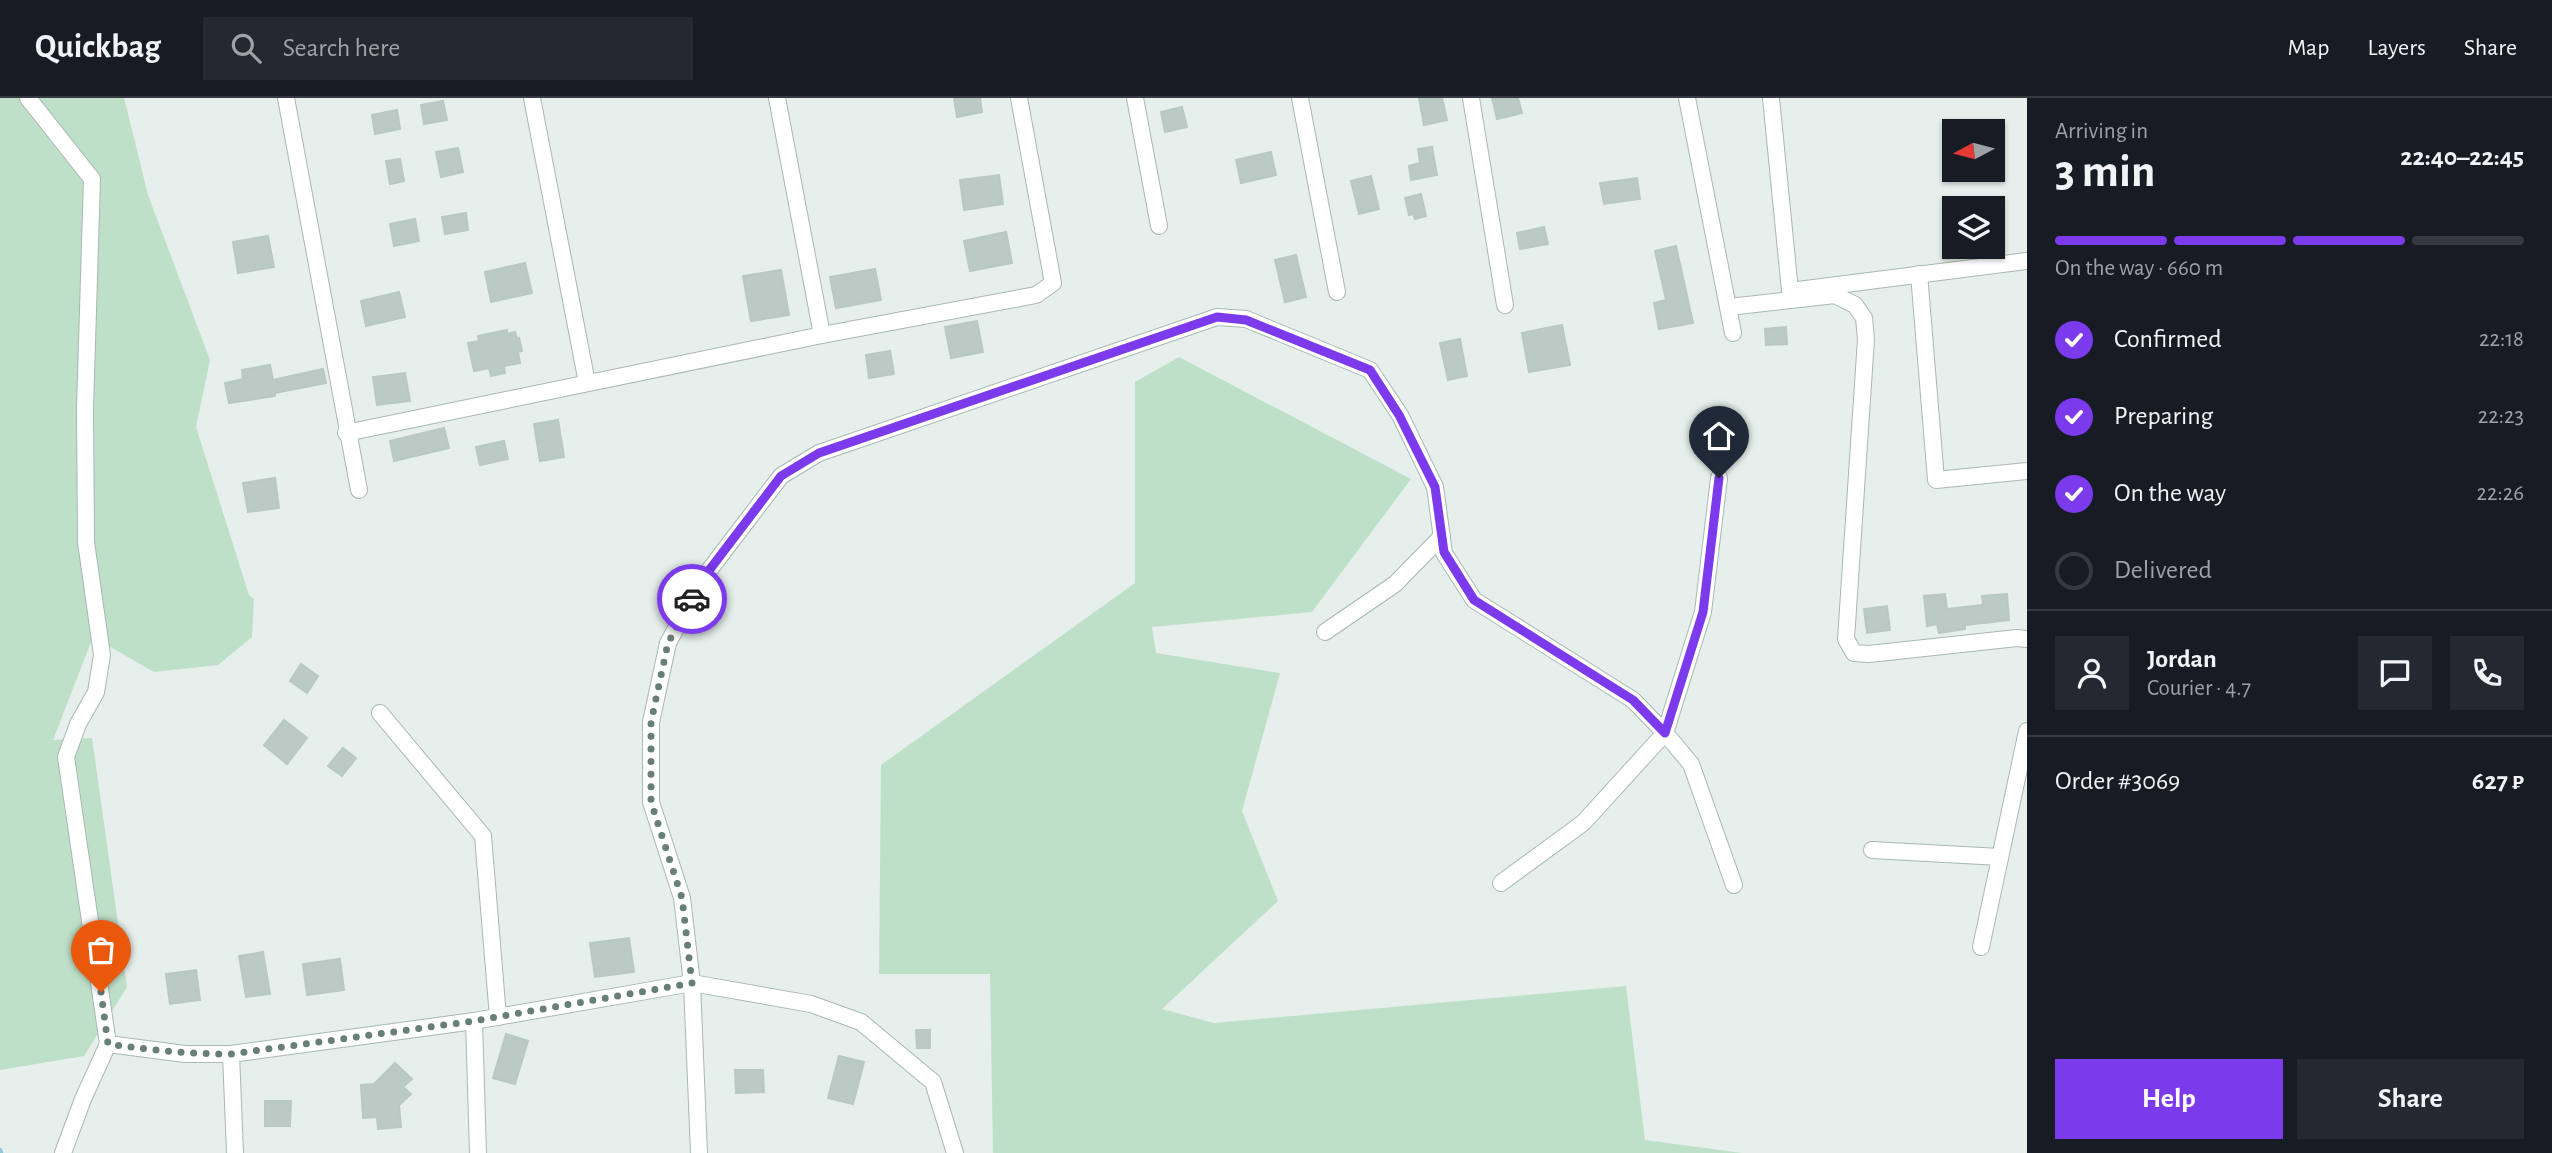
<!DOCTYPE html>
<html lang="en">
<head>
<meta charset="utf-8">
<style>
  :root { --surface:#171b24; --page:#242831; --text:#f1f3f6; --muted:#9ea1a6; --line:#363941; --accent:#7c3aed }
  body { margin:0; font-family:"Alegreya Sans",sans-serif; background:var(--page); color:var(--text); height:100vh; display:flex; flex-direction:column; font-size:26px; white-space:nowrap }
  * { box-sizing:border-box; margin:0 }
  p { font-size:23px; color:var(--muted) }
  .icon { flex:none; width:38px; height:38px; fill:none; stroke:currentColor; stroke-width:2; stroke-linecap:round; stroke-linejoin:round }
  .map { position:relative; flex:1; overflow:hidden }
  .details { display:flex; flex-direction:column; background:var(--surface); width:525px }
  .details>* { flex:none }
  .needle { width:46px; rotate:263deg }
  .buttons { position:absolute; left:1942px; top:21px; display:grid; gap:14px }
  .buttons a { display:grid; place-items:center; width:63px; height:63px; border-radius:0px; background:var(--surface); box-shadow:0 2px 5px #0004; font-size:35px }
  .pin { position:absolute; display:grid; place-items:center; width:60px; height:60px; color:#fff; margin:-72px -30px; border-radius:50% 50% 50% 0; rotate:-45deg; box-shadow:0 0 7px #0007 }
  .pin .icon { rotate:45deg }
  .courier { position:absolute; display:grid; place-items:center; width:70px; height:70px; margin:-35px; border:5px solid #7c3aed; border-radius:50%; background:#fff; color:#222; box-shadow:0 2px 9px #0007 }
  .head em { font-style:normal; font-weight:700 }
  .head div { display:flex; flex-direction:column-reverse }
  .head { display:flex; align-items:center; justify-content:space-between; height:119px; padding:0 28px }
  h1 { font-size:46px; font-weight:700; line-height:52px }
  .bar { display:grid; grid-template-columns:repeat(4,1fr); gap:10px 7px; align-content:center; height:84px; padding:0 28px }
  .bar i { height:9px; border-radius:5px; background:var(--line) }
  .bar .selected { background:var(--accent) }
  .bar p { grid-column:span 4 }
  .line { display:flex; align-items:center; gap:18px; padding:0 28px; border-top:2px solid var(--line) }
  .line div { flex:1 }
  .round { display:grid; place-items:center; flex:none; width:74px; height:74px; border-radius:0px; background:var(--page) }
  ol { padding:0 28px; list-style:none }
  li { display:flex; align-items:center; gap:21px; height:77px }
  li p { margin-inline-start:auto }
  li .icon { padding:7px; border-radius:50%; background:var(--accent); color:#fff; stroke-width:4 }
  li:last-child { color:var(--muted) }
  li i { width:38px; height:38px; border:4px solid var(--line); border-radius:50% }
  .action { display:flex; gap:14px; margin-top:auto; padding:14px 28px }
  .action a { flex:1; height:80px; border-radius:0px; background:var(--accent); color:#fff; font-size:28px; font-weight:700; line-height:80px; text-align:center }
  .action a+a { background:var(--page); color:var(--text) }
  header { display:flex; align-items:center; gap:42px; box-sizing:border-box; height:98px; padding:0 35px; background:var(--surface); border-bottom:2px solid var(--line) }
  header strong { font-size:33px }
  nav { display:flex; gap:38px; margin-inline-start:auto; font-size:24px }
  .search { width:490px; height:63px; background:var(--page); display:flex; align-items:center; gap:18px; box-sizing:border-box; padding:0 24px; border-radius:0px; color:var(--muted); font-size:26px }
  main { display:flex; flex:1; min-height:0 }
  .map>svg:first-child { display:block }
  .green { fill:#bfe0c8 }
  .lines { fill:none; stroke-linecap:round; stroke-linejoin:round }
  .stream { stroke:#8ec9d4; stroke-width:4.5 }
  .building { fill:#bbcac4; stroke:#b8c9c2; stroke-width:2 }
  .minor-casing { stroke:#a8b8b2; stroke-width:18 }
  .minor { stroke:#fff; stroke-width:16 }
  .done { stroke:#687f78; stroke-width:7; stroke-dasharray:0 12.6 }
  .route { stroke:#7c3aed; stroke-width:9 }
</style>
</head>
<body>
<header>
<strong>Quickbag</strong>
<div class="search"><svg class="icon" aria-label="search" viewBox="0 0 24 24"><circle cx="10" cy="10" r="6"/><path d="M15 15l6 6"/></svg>Search here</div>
<nav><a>Map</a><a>Layers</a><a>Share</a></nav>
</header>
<main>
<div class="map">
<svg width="2027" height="1055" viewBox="0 0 2027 1055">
  <rect width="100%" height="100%" fill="#e6efeb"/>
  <g class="green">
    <polygon points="0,0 124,0 148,97 210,262 196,329 249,497 254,501 252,539 218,567 154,574 93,539 53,642 92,640 127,889 84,958 0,972"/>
    <polygon points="1179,259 1411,381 1312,514 1152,529 1156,555 1280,575 1242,713 1278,803 1162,911 1214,925 1626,888 1645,1042 1742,1055 993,1055 990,876 879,876 881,667 1135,485 1135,284"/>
  </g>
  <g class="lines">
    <polyline class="stream" points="0,1052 1,1055"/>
  </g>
  <g class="building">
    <polygon points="954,0 980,0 982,14 957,19"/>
    <polygon points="1419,0 1442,0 1447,22 1424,27"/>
    <polygon points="1492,0 1518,0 1522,15 1497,21"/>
    <polygon points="443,3 447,22 424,26 421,7"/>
    <polygon points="1182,9 1187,29 1165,34 1161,14"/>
    <polygon points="397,12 400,31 375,36 372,17"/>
    <polygon points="1432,49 1437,77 1411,82 1409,68 1420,65 1418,51"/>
    <polygon points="458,50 463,74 441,79 436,54"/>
    <polygon points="1271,54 1276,77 1241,85 1236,62"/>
    <polygon points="400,61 404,83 390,86 386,63"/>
    <polygon points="999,77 1003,106 964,112 960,82"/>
    <polygon points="1371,78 1379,111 1359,116 1351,83"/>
    <polygon points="1637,80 1640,101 1604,106 1600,85"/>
    <polygon points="1421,96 1426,118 1415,121 1413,116 1409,117 1405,100"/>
    <polygon points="466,115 468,132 445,136 442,119"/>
    <polygon points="415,121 419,143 394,148 390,126"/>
    <polygon points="1544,129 1548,146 1520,151 1517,135"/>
    <polygon points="1006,134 1012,165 970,173 964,143"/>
    <polygon points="268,138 274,169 238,175 233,144"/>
    <polygon points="1676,148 1693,225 1659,231 1654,205 1666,202 1655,153"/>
    <polygon points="1296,157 1306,199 1285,204 1275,162"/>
    <polygon points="525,165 532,195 491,204 485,174"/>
    <polygon points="875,171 881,202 836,210 830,179"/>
    <polygon points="781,172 789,217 751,223 743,178"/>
    <polygon points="399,194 405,219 366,228 361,203"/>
    <polygon points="977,223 983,254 951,260 945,229"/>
    <polygon points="1562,227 1570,267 1529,274 1522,235"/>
    <polygon points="1786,229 1787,246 1766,247 1765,231"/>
    <polygon points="507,232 507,236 515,234 517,241 519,240 522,253 518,254 520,265 504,268 505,275 491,278 489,270 474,273 468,245 479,243 478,238"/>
    <polygon points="1460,241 1467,278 1448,282 1440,245"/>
    <polygon points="890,253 894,276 869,280 866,257"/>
    <polygon points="270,267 273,282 323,271 326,285 275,295 275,298 229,305 225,285 243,281 242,272"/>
    <polygon points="405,275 410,303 377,307 373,279"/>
    <polygon points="558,322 564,359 540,363 534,326"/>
    <polygon points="444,330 449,350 394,363 390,343"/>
    <polygon points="504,343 508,361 480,367 476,349"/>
    <polygon points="275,380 279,410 248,414 243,385"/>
    <polygon points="1945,496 1947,511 1983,507 1982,498 2007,496 2009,522 1965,527 1965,531 1939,535 1937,526 1927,528 1924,498"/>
    <polygon points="1887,508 1890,532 1867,535 1864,511"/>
    <polygon points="301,566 318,578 307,595 290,583"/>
    <polygon points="284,622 307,640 287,666 264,647"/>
    <polygon points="343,650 356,660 342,678 328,668"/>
    <polygon points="629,840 634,874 595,879 590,845"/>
    <polygon points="263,854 270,896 246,899 239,858"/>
    <polygon points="340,861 344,892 307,897 303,866"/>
    <polygon points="196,872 200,902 170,906 166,876"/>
    <polygon points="916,932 930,932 930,950 917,950"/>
    <polygon points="506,936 528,943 515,986 493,980"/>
    <polygon points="839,958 864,964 853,1006 828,1000"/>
    <polygon points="395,965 412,981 403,989 411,996 399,1007 401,1029 378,1031 377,1019 363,1020 361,987 374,986"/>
    <polygon points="735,972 763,972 764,994 736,995"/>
    <polygon points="265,1003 291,1003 290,1028 265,1028"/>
  </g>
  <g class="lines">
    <g class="minor-casing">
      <g id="minor">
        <polyline points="28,0 92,81 85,311 86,444 102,557 96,594 78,626 66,659 108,946 83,1001 63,1055"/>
        <polyline points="286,0 359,392"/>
        <polyline points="532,0 587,285"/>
        <polyline points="777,0 822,237"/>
        <polyline points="1135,0 1159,128"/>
        <polyline points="1300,0 1337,194"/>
        <polyline points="1471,0 1505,207"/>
        <polyline points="1687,0 1733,235"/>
        <polyline points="1771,0 1790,193 2027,163"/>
        <polyline points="1919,176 1936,382 2027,373"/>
        <polyline points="1729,209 1835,197 1855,207 1864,220 1866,241 1846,541 1854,555 1869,556 2017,540 2027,541"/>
        <polyline points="346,335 822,237 1036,197 1053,185 1019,0"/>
        <polyline points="1325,534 1395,486 1442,438"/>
        <polyline points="380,615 483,738 498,919"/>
        <polyline points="1872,752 2000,759"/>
        <polyline points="1501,785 1583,725 1665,635 1703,514 1719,380"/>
        <polyline points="1981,849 2027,633"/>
        <polyline points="474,923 478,1055"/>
        <polyline points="108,946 185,956 231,956 474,923 692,885 811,906 861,924 933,984 955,1055"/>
        <polyline points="231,956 235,1055"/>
        <polyline points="699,1055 692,885 682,800 651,704 651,624 668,545 704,479 781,378 819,355 1217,219 1246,221 1370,272 1400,317 1435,389 1444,455 1474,502 1633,602 1665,635 1691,666 1734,787"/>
      </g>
    </g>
    <use href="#minor" class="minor"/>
  </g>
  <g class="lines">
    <path class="done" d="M101,894l7,52c42,6 81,10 123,10l243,-33 218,-38 -10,-85 -31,-96v-80l17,-79 24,-44"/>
    <polyline class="route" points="692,501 704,479 781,378 819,355 1217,219 1246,222 1370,272 1399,317 1435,389 1444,454 1474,502 1633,602 1665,635 1703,514 1719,380"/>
  </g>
</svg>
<div class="buttons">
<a><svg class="needle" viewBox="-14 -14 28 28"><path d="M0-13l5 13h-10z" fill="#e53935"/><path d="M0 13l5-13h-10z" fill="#9ea1a6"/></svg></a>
<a><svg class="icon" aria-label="layers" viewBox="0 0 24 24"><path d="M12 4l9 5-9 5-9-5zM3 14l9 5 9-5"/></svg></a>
</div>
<div class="pin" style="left:101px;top:894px;background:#ea580c"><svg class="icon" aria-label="bag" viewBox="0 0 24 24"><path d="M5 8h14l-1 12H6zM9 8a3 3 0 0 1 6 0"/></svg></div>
<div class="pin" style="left:1719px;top:380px;background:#1f2937"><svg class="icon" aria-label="home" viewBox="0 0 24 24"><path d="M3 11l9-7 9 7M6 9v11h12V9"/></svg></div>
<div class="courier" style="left:692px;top:501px"><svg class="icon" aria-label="car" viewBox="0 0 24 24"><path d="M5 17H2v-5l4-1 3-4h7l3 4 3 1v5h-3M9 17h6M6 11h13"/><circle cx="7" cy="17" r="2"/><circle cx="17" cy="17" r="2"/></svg></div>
</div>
<section class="details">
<div class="head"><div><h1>3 min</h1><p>Arriving in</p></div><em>22:40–22:45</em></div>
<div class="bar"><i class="selected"></i><i class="selected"></i><i class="selected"></i><i></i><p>On the way · 660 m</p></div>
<ol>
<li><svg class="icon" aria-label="check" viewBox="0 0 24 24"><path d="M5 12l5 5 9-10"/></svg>Confirmed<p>22:18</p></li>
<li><svg class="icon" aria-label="check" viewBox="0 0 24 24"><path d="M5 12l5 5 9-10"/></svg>Preparing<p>22:23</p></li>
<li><svg class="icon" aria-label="check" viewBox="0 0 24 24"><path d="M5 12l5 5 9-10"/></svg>On the way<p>22:26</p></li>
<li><i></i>Delivered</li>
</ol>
<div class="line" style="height:126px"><a class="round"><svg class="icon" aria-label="person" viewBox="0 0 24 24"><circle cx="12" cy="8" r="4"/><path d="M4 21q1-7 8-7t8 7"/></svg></a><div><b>Jordan</b><p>Courier · 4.7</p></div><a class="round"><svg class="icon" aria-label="chat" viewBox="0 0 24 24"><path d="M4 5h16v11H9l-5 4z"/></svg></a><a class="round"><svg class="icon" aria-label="phone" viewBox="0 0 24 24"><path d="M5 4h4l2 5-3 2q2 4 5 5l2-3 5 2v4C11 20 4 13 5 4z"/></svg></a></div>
<div class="line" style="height:91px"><div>Order #3069</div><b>627 ₽</b></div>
<div class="action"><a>Help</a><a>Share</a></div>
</section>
</main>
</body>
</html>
